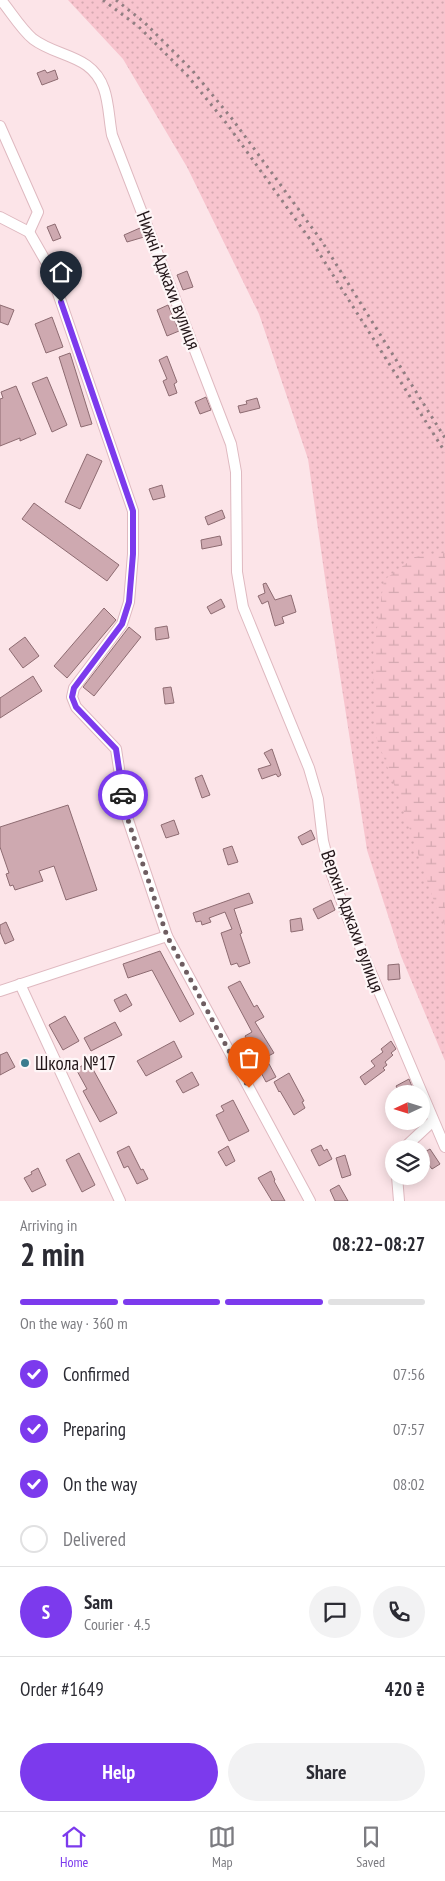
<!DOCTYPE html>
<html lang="en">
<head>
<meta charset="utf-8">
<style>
  :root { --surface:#fff; --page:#f2f2f3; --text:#2b2b33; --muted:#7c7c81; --line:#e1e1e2; --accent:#7c3aed }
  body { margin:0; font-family:"PT Sans Narrow",sans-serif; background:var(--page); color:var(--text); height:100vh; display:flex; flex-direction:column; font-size:19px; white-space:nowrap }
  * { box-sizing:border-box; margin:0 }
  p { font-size:16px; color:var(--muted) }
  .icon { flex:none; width:28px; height:28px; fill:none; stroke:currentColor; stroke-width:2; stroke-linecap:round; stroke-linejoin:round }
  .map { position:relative; height:1201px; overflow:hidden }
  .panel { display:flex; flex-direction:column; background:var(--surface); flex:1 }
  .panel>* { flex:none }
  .needle { width:32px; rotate:266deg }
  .controls { position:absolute; left:385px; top:1085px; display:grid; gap:10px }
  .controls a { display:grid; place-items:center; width:45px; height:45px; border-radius:50%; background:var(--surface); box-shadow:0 2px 12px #0003; font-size:25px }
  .pin { position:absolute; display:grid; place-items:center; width:42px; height:42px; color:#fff; margin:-51px -21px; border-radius:50% 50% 50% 0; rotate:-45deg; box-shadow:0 0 5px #0007 }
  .pin .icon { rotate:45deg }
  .courier { position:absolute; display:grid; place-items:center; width:50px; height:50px; margin:-25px; border:4px solid #7c3aed; border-radius:50%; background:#fff; color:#222; box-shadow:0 1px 6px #0007 }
  .summary em { font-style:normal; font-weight:800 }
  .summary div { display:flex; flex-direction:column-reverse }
  .summary { display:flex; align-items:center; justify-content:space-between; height:85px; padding:0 20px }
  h1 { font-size:32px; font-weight:800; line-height:38px }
  .bar { display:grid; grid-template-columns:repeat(4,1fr); gap:8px 5px; align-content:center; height:60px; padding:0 20px }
  .bar i { height:6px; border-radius:4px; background:var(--line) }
  .bar .on { background:var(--accent) }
  .bar p { grid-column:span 4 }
  .line { display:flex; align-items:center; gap:12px; padding:0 20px; border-top:1px solid var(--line) }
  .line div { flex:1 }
  .round { display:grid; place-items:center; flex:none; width:52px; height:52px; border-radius:26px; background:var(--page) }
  ol { padding:0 20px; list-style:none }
  li { display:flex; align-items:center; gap:15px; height:55px }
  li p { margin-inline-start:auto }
  li .icon { padding:5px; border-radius:50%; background:var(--accent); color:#fff; stroke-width:4 }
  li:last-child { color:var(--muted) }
  li i { width:28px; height:28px; border:2px solid var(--line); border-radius:50% }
  .cta { display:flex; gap:10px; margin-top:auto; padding:10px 20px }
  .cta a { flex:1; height:58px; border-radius:30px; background:var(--accent); color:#fff; font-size:20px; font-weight:800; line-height:58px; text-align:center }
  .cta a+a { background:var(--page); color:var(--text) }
  .tabs { display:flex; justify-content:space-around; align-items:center; height:70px; border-top:1px solid var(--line); background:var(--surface); font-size:14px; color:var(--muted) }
  .tabs a { display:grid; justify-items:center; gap:2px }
  .tabs .on { color:var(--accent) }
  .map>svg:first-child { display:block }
  .grass { fill:url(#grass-dots) }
  .wetland { fill:url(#wetland-marsh) }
  .building { fill:#cea9b0; stroke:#8d6b71 }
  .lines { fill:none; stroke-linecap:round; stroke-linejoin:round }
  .minor-casing { stroke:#dfb9c0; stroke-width:12 }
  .minor { stroke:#fff; stroke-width:10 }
  .rail { stroke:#917e82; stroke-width:3; stroke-dasharray:2.5 5; stroke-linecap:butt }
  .done { stroke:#6e5d61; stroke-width:5; stroke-dasharray:0 9 }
  .route { stroke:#7c3aed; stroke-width:6 }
  .poi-dot { fill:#3b7c8e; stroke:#fef6f7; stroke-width:2 }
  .labels { text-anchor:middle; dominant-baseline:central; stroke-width:4.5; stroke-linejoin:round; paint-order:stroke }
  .street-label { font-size:19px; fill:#221518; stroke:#fef6f7 }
  .poi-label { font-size:19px; fill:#221518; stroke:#fef6f7; text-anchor:start }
</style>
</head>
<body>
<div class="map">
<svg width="445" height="1201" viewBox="0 0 445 1201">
  <defs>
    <pattern id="grass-dots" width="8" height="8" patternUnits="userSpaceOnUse" patternTransform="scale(1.25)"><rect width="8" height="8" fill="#f8c4ce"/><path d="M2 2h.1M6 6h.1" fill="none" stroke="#d4a8b0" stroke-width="1.8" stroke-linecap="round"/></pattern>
    <pattern id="wetland-marsh" width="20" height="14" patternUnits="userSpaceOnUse" patternTransform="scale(1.25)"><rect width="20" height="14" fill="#f8c4ce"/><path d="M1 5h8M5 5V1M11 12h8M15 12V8" fill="none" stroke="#d4a8b0"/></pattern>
  </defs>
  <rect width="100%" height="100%" fill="#fce4e8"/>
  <polygon class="grass" points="68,0 445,0 445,1061 401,956 367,850 326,585 308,459 259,314 187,167 123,59"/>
  <polygon class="wetland" points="445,553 445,925 437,910 402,806 375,734 373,655 384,580 415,557"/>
  <g class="building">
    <polygon points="45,70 47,73 55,70 58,79 42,85 37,73"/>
    <polygon points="55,224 61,238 53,241 47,227"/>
    <polygon points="140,228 144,237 127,242 124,235"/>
    <polygon points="187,271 193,287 183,290 177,275"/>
    <polygon points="0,305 14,310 8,325 0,322"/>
    <polygon points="168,305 179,331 167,336 157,310"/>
    <polygon points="52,317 63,347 46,353 35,324"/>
    <polygon points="70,353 92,424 81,427 59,357"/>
    <polygon points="167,356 177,382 174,384 177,393 169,396 163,381 167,379 159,360"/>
    <polygon points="47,377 67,425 52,432 32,383"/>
    <polygon points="16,386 36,434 20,441 20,438 0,446 0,399 3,398 1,392"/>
    <polygon points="206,397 211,410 200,414 195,402"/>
    <polygon points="257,398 260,408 240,413 238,406 247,404 246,401"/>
    <polygon points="87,454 102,461 80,509 65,502"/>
    <polygon points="162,485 165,497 153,500 149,489"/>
    <polygon points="34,503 119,565 107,581 22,519"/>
    <polygon points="222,510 225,518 208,525 205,517"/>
    <polygon points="220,536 222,545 202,549 201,540"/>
    <polygon points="266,583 275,600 291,595 296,612 282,617 284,623 275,626 268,601 262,604 258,596 265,593 263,584"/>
    <polygon points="221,599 225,607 211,614 207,607"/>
    <polygon points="104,608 116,620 67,678 54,666"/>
    <polygon points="167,626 169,638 156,640 155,628"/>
    <polygon points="129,627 141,637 94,696 83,687"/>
    <polygon points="25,637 39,656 23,668 9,649"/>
    <polygon points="33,676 42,691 0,718 0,698"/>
    <polygon points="171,687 174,703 165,704 163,688"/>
    <polygon points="272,749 281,775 278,777 276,774 262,779 258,769 271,765 264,753"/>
    <polygon points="202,775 210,795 202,798 195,778"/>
    <polygon points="68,805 97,890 66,900 54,866 39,871 43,881 15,890 13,885 10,886 6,874 9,873 0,847 0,827"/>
    <polygon points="174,820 179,834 166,838 161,825"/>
    <polygon points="311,830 315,839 302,845 298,837"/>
    <polygon points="232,846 238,862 228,865 223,849"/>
    <polygon points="249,893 253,903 234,909 242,933 240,934 250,963 239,967 237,963 231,965 221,933 232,929 225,912 209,918 211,922 202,925 201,921 196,922 193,913"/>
    <polygon points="331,900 335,910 318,919 313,909"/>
    <polygon points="301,918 303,930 291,932 290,920"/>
    <polygon points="6,922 14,940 5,944 0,932 0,925"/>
    <polygon points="160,951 194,1014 180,1022 152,970 128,978 123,964"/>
    <polygon points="399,964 400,979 388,980 388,965"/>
    <polygon points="240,981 254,1007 257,1005 264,1017 255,1022 274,1053 259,1061 245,1036 252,1032 228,987"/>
    <polygon points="126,994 132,1005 120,1012 114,1000"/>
    <polygon points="65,1016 79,1041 63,1050 49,1025"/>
    <polygon points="115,1022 122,1035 91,1051 84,1038"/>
    <polygon points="174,1041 182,1057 146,1076 137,1061"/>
    <polygon points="391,1041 396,1049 391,1053 393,1055 385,1062 387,1065 383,1068 385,1070 365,1085 360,1077 375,1066 371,1061 383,1052 381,1049"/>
    <polygon points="7,1052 15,1067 0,1075 0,1055"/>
    <polygon points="89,1062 117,1113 100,1122 83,1091 87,1089 76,1069"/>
    <polygon points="268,1062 276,1077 266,1082 258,1067"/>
    <polygon points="192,1072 199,1085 183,1093 176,1081"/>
    <polygon points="289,1073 304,1101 302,1102 305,1108 294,1115 280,1091 279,1092 274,1082"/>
    <polygon points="409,1079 413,1089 405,1093 404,1091 400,1093 396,1086"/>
    <polygon points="233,1100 249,1131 229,1141 216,1115 224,1111 221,1106"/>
    <polygon points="321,1145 324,1151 327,1149 332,1159 319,1166 311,1150"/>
    <polygon points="129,1146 141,1170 143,1169 148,1179 137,1184 128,1166 124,1168 117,1152"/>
    <polygon points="228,1146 235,1161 226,1166 218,1152"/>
    <polygon points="430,1149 440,1164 432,1169 428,1164 424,1166 421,1162 421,1154"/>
    <polygon points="79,1153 95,1185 82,1192 66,1160"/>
    <polygon points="345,1155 351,1175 342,1178 336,1158"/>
    <polygon points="38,1168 46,1185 32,1192 24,1178 32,1174 31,1172"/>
    <polygon points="271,1171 275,1180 274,1181 285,1201 272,1201 258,1178"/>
    <polygon points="339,1185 348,1201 335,1201 330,1190"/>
  </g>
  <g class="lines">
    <g class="minor-casing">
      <g id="minor">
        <path d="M1,0c10,12 20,29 32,39 25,19 59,15 71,50 5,14 5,31 8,46l119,309 5,28 1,100 6,35 66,161 9,31 5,42 8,31 16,44 98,231"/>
        <polyline points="0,126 38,212 29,232"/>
        <polyline points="0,217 29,232 49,267 133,511 133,554 129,602 122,624 74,688 72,697 76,707 116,749 126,814 167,936 310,1201"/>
        <polyline points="20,984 120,1201"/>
        <polyline points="0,991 167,936"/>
        <polyline points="403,1149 433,1121"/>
        <polyline points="397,1176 399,1201"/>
      </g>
    </g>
    <use href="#minor" class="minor"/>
    <g class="rail">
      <polyline points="103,0 139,27 187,75 227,124 314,245 445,452"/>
      <polyline points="116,0 144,22 192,70 233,120 321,240 445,438"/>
    </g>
  </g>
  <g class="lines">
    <polyline class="done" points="123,795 126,814 167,936 249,1088"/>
    <polyline class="route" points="61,302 133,511 133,554 129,602 122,624 74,688 72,697 76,707 116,749 123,795"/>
  </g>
  <circle class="poi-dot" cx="25" cy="1063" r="5"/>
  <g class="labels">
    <g class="street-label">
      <text transform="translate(169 280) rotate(69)">Нижні Аджахи вулиця</text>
      <text transform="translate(353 921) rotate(70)">Верхні Аджахи вулиця</text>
    </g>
    <g class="poi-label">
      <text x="35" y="1063">Школа №17</text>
    </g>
  </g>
</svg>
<div class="controls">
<a><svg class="needle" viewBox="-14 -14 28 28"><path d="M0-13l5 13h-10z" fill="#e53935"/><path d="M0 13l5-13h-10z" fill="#7c7c81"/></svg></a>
<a><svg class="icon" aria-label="layers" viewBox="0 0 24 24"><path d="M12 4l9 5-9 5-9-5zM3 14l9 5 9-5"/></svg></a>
</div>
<div class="pin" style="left:249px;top:1088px;background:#ea580c"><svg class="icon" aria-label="bag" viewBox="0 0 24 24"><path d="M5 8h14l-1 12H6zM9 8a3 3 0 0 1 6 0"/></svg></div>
<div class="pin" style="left:61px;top:302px;background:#1f2937"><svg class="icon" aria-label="home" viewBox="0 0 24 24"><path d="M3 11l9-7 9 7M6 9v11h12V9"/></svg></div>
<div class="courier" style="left:123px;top:795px"><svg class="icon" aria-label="car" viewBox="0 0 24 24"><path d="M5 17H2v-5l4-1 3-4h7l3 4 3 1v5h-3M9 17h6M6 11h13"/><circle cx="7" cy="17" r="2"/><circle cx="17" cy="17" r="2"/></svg></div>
</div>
<section class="panel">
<div class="summary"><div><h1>2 min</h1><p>Arriving in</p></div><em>08:22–08:27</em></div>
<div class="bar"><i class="on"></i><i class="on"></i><i class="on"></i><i></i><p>On the way · 360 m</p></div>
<ol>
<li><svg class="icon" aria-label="check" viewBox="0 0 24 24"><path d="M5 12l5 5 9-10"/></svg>Confirmed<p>07:56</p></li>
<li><svg class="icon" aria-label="check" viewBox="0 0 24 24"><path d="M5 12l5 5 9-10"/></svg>Preparing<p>07:57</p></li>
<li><svg class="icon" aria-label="check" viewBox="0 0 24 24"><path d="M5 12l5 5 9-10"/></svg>On the way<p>08:02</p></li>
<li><i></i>Delivered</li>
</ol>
<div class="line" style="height:90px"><b class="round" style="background:var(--accent);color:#fff">S</b><div><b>Sam</b><p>Courier · 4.5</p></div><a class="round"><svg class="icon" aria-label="chat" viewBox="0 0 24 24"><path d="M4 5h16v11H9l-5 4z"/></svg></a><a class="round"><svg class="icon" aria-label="phone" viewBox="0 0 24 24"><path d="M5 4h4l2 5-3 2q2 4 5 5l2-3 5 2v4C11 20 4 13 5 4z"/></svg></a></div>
<div class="line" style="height:65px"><div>Order #1649</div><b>420 ₴</b></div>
<div class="cta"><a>Help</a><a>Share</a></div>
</section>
<nav class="tabs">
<a class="on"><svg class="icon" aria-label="home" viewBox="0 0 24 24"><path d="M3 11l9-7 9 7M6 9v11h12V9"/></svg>Home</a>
<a><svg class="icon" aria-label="map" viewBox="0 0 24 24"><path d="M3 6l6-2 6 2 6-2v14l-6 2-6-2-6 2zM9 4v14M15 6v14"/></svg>Map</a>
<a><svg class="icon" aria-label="saved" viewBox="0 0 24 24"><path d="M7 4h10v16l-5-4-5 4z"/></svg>Saved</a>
</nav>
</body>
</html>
